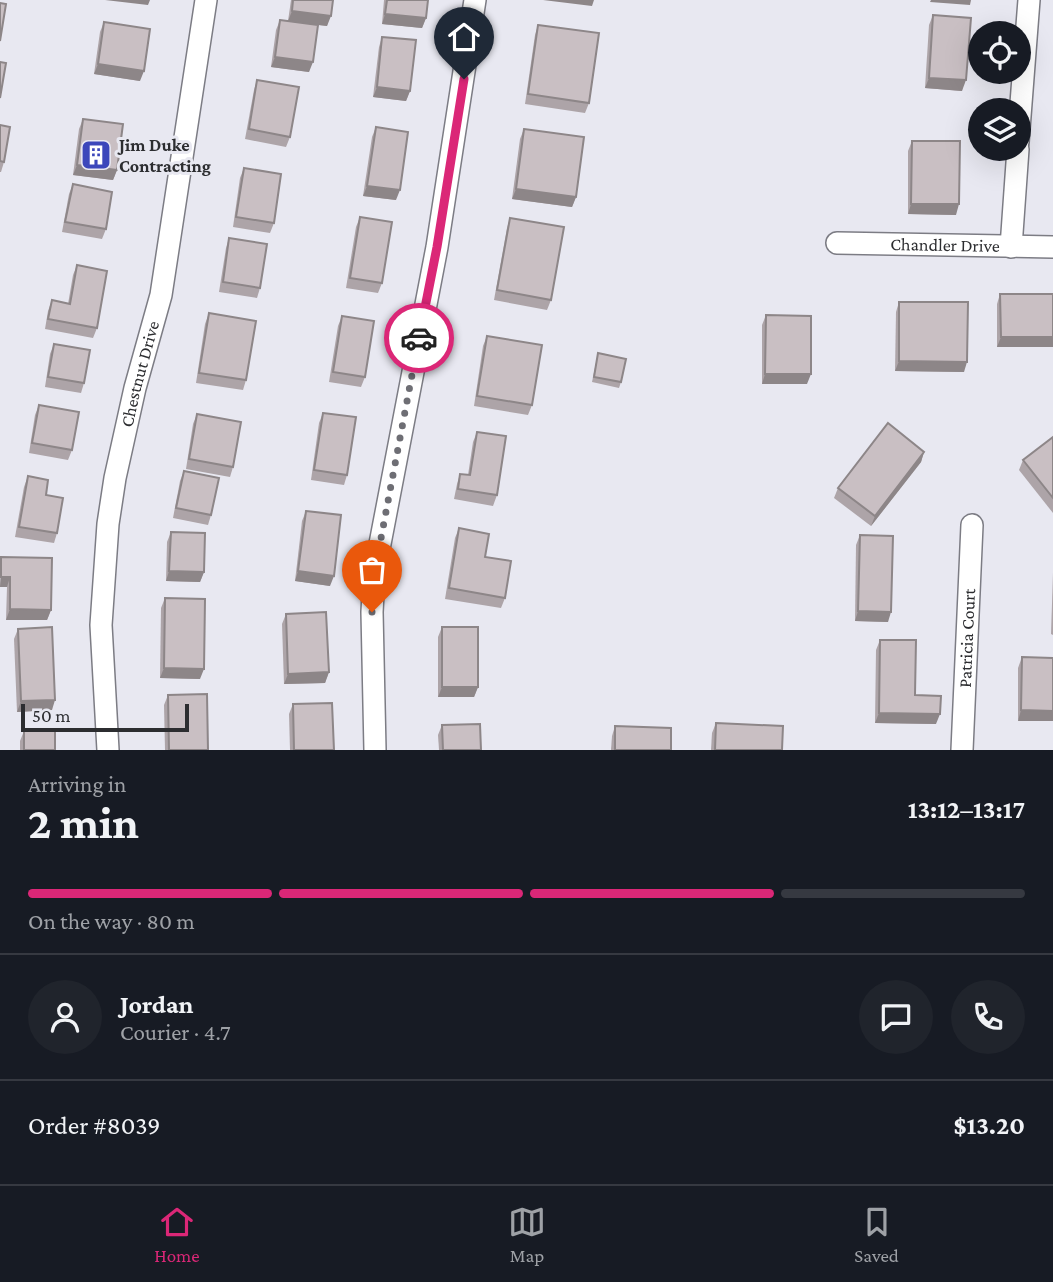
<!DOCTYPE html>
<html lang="en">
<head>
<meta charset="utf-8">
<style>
  :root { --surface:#171b24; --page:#20242c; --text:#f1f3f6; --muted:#9ea1a6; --line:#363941; --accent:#db2777 }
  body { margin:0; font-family:"Crimson Pro",serif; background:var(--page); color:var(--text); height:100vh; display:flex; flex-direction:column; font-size:26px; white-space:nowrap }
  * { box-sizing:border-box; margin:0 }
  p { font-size:23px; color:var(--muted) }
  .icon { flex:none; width:38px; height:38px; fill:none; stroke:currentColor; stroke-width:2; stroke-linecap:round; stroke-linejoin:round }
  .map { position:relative; height:750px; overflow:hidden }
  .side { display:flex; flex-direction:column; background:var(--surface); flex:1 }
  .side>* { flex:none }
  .buttons { position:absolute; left:968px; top:21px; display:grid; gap:14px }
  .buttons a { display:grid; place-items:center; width:63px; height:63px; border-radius:50%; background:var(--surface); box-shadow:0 7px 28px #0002; font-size:35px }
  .scale { position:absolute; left:21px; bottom:18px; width:168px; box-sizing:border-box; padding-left:7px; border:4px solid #2c2d30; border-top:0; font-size:19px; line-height:24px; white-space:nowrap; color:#2c2d30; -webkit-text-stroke:5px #e8e8f1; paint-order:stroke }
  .pin { position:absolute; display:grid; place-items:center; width:60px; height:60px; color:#fff; margin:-72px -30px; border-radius:50% 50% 50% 0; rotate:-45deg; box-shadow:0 0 7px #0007 }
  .pin .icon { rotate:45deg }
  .courier { position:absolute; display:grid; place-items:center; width:70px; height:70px; margin:-35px; border:5px solid #db2777; border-radius:50%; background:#fff; color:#222; box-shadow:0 2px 9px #0007 }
  .headline em { font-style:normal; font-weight:700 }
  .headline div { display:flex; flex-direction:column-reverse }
  .headline { display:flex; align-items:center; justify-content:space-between; height:119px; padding:0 28px }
  h1 { font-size:46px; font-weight:700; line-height:52px }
  .bar { display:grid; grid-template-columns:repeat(4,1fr); gap:10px 7px; align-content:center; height:84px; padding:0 28px }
  .bar i { height:9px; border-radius:5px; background:var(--line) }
  .bar .active { background:var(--accent) }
  .bar p { grid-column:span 4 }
  .line { display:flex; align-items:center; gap:18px; padding:0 28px; border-top:2px solid var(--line) }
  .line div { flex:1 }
  .round { display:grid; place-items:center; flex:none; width:74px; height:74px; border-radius:37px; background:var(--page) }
  .menu { display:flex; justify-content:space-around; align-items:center; height:98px; border-top:2px solid var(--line); background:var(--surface); font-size:19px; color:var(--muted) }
  .menu a { display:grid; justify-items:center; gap:4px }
  .menu .active { color:var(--accent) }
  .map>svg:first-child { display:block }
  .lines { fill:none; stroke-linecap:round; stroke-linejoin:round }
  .street-casing { stroke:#7c7c84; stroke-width:24 }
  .street { stroke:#fff; stroke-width:21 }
  .wall { fill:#ada4a8 }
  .shaded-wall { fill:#8d8688 }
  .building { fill:#c9bfc3; stroke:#8d8688; stroke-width:2 }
  .done { stroke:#6e6e74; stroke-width:7; stroke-dasharray:0 12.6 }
  .route { stroke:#db2777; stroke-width:9 }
  .labels { text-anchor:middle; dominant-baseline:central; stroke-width:6; stroke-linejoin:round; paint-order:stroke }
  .poi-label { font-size:18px; font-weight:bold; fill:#2c2d30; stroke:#e8e8f1; text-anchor:start }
  .street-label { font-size:18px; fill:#2c2d30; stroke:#e8e8f1 }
</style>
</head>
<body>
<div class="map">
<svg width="1053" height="750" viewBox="0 0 1053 750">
  <rect width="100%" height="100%" fill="#e8e8f1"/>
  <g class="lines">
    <g class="street-casing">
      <g id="street">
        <polyline points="1018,142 1029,0"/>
        <path id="s1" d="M837,243l216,4"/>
        <polyline points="1011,247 1018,149"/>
        <path id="s2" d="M108,750l-7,-125 7,-101 7,-46 20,-90 26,-93 45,-295"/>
        <polyline points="375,750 372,612 374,575 437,247 475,0"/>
        <path id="s3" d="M962,750l10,-225"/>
      </g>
    </g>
    <use href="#street" class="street"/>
  </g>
  <g class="wall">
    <polygon points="291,0 333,0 327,26 318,25 309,72 271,67 276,30 280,20 288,21"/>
    <polygon points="384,0 428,0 426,18 422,28 382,24"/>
    <polygon points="933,15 962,91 925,88 929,25"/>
    <polygon points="104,22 140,81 94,74 100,32"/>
    <polygon points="538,25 589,103 585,113 525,104 535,35"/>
    <polygon points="382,37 410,91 406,101 373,97 379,47"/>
    <polygon points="257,80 290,137 286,147 245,139 254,90"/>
    <polygon points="83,119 117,170 113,180 73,175 79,129"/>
    <polygon points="0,125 4,162 1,172 0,172"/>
    <polygon points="376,127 396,200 363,196 372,137"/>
    <polygon points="524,129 576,197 572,207 512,199 520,139"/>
    <polygon points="912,141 956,215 908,214 908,151"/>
    <polygon points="244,168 274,223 270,233 233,227 240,178"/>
    <polygon points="73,184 106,229 102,239 62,232 69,194"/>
    <polygon points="360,217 382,283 378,293 346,288 356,227"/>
    <polygon points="510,218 551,300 547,310 494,300 507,228"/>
    <polygon points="229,238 260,288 257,298 219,292 226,248"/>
    <polygon points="77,265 97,328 93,338 45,329 48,311 52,300 68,304 73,275"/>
    <polygon points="1000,294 1053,294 1053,347 997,347 997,304"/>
    <polygon points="899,302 964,372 895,371 896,312"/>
    <polygon points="209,313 246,380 243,390 196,383 205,324"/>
    <polygon points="766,315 807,384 762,384 762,325"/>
    <polygon points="342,316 365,377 361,387 329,382 338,326"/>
    <polygon points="487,336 532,405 528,415 474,406 483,346"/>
    <polygon points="54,344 84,383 81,393 45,387 50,354"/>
    <polygon points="598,353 621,382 619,388 592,382"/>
    <polygon points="39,405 72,450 68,460 29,453 35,415"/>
    <polygon points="323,413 347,475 344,485 311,480 319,423"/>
    <polygon points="197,414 233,467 230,477 186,469 193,424"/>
    <polygon points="477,432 497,495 493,506 454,499 457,484 460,474 468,475 473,442"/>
    <polygon points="1053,437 1053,513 1019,470 1023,460"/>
    <polygon points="924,452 921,462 871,526 834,498 838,488"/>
    <polygon points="184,471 211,515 208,525 173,518 180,481"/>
    <polygon points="28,476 46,495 57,533 54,543 15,537 24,487"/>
    <polygon points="306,511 330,586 295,581 302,521"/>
    <polygon points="459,528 485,557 505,598 501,608 445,599 455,538"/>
    <polygon points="171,532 204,572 200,582 166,581 167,542"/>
    <polygon points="860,535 888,622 855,621 856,545"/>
    <polygon points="1,557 51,610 47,620 6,620 7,587 0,587"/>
    <polygon points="1053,573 1053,635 1051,634"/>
    <polygon points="165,598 200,679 160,678 161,608"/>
    <polygon points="286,614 329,672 325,683 284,684 282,624"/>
    <polygon points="442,627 478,687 474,697 438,697 438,637"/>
    <polygon points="18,629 52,710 17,712 14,639"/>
    <polygon points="880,640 915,695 936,724 875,723 876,650"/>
    <polygon points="1022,657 1053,658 1018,721 1018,668"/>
    <polygon points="168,695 208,750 165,750 164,705"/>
    <polygon points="293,704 334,750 290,750 289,714"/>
    <polygon points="716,723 782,750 711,750 712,733"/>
    <polygon points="442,725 481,750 439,750 438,735"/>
    <polygon points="615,726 671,750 611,750 612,736"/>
    <polygon points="24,731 55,750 20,750 20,741"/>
  </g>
  <g class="shaded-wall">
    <polygon points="105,0 150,0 148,5"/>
    <polygon points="543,0 594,0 592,6"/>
    <polygon points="931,0 971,0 970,5 930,2"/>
    <polygon points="292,11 331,16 327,26 288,21"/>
    <polygon points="385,14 426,18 422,28 382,24"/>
    <polygon points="275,57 313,62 309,72 271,67"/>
    <polygon points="98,64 144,71 140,81 94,74"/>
    <polygon points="929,78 966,80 962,91 925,88"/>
    <polygon points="377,87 410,91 406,101 373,97"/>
    <polygon points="77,165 117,170 113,180 73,175"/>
    <polygon points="367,186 400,190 396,200 363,196"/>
    <polygon points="516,189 576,197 572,207 512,199"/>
    <polygon points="911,204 959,204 956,215 908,214"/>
    <polygon points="1001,337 1053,337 1053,347 997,347"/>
    <polygon points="899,361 967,362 964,372 895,371"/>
    <polygon points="765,374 811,374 807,384 762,384"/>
    <polygon points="924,452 921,462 871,526 875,516"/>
    <polygon points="169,571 204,572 200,582 166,581"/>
    <polygon points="298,571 334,576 330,586 295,581"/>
    <polygon points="1,577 10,577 7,587 0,587"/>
    <polygon points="10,609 51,610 47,620 6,620"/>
    <polygon points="858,611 891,612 888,622 855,621"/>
    <polygon points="164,668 204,669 200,679 160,678"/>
    <polygon points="329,672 325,683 284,684 288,674"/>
    <polygon points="442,687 478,687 474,697 438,697"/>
    <polygon points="55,700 52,710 17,712 21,701"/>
    <polygon points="1021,710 1053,711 1053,721 1018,721"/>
    <polygon points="879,713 940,714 936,724 875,723"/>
  </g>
  <g class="building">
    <polygon points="293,0 333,0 331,16 292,11"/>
    <polygon points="387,0 428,0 426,18 385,14"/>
    <polygon points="0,3 6,4 0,41"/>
    <polygon points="933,15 971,18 966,80 929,78"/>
    <polygon points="280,20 318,25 313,62 275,57"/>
    <polygon points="104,22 150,29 144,71 98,64"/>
    <polygon points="538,25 599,33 589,103 528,94"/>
    <polygon points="382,37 416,40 410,91 377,87"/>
    <polygon points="0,62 6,63 0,98"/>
    <polygon points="257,80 299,87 290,137 249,129"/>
    <polygon points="83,119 123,124 117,170 77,165"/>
    <polygon points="0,125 10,127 4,162 0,161"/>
    <polygon points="376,127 408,132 400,190 367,186"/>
    <polygon points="524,129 584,137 576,197 516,189"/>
    <polygon points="912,141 960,141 959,204 911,204"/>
    <polygon points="244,168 281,174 274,223 236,217"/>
    <polygon points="73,184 112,192 106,229 65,222"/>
    <polygon points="360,217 392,222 382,283 350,278"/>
    <polygon points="510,218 564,227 551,300 497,290"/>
    <polygon points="229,238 267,244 260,288 223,282"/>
    <polygon points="77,265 107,271 97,328 48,319 52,300 70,304"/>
    <polygon points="1000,294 1053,294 1053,337 1001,337"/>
    <polygon points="899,302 968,302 967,362 899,361"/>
    <polygon points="209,313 256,321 246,380 199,373"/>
    <polygon points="766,315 811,316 811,374 765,374"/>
    <polygon points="342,316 374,321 365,377 333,372"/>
    <polygon points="487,336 542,345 532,405 477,396"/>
    <polygon points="54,344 90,350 84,383 48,377"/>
    <polygon points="598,353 626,359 621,382 594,377"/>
    <polygon points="39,405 79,412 72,450 32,443"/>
    <polygon points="323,413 356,417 347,475 314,470"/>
    <polygon points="197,414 241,422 233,467 189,459"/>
    <polygon points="888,423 924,452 875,516 838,488"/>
    <polygon points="477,432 506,436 497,495 458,489 460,474 470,475"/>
    <polygon points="1053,437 1053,498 1023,460"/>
    <polygon points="184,471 219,478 211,515 176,508"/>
    <polygon points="28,476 48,480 46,495 63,498 57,533 19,527"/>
    <polygon points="306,511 341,515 334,576 298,571"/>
    <polygon points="459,528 489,534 485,557 511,561 505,598 449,588"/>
    <polygon points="171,532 205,533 204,572 169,571"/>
    <polygon points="860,535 893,536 891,612 858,611"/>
    <polygon points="1,557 52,558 51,610 10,609 10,577 1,577"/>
    <polygon points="165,598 205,599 204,669 164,668"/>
    <polygon points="326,612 329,672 288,674 286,614"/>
    <polygon points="52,627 55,700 21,701 18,629"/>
    <rect x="442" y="627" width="36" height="60"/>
    <polygon points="880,640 916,640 915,695 941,696 940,714 879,713"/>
    <polygon points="1022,657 1053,658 1053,711 1021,710"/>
    <polygon points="207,694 208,750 169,750 168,695"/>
    <polygon points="332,703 334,750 294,750 293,704"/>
    <polygon points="716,723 783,726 782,750 715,750"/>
    <polygon points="480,724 481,750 443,750 442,725"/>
    <polygon points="615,726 671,728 671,750 615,750"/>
    <polygon points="55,730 55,750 24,750 24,731"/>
  </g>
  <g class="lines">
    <polyline class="done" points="372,612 374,575 419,338"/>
    <polyline class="route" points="419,338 437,247 464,79"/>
  </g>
  <defs>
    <g id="building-square" transform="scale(1.575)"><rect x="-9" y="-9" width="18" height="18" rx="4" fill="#3c47bb" stroke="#e8e8f1"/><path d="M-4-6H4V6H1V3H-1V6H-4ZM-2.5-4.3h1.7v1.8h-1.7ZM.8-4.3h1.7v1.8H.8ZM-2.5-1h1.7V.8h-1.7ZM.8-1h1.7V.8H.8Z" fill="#fff"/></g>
  </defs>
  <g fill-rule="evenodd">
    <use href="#building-square" x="96" y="155"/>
  </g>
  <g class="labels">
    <g class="poi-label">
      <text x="119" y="145">Jim Duke<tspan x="119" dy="21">Contracting</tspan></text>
    </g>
    <g class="street-label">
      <text stroke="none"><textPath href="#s1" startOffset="108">Chandler Drive</textPath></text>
      <text stroke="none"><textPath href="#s2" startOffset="380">Chestnut Drive</textPath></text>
      <text stroke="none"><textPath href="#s3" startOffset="112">Patricia Court</textPath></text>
    </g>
  </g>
</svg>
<div class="buttons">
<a><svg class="icon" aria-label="locate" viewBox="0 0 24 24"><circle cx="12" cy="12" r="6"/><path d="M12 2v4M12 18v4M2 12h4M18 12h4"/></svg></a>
<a><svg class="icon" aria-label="layers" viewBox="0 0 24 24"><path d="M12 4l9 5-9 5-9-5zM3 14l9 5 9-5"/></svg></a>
</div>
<div class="scale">50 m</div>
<div class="pin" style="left:372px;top:612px;background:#ea580c"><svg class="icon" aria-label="bag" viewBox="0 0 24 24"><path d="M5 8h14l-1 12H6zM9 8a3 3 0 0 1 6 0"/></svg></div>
<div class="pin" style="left:464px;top:79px;background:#1f2937"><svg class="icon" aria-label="home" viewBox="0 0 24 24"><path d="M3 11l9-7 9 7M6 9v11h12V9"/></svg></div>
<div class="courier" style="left:419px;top:338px"><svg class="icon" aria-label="car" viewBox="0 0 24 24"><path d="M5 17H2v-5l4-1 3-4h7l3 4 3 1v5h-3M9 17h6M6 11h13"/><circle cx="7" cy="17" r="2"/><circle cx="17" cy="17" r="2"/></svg></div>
</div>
<section class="side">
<div class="headline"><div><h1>2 min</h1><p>Arriving in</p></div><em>13:12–13:17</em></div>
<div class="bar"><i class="active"></i><i class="active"></i><i class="active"></i><i></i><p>On the way · 80 m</p></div>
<div class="line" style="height:126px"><a class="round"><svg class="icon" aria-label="person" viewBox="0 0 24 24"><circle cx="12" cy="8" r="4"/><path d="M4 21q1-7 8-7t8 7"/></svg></a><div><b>Jordan</b><p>Courier · 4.7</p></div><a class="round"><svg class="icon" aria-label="chat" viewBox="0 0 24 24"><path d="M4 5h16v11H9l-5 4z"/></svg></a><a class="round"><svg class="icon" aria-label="phone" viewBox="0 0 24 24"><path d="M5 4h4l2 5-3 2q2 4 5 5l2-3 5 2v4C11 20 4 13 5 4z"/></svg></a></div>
<div class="line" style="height:91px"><div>Order #8039</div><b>$13.20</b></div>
</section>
<nav class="menu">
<a class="active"><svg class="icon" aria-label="home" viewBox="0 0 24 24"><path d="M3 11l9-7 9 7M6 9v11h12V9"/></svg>Home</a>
<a><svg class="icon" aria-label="map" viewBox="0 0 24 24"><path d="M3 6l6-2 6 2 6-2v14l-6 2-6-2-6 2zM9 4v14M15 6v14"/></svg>Map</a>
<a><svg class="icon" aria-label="saved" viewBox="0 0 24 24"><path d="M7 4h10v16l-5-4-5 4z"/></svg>Saved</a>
</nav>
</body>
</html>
